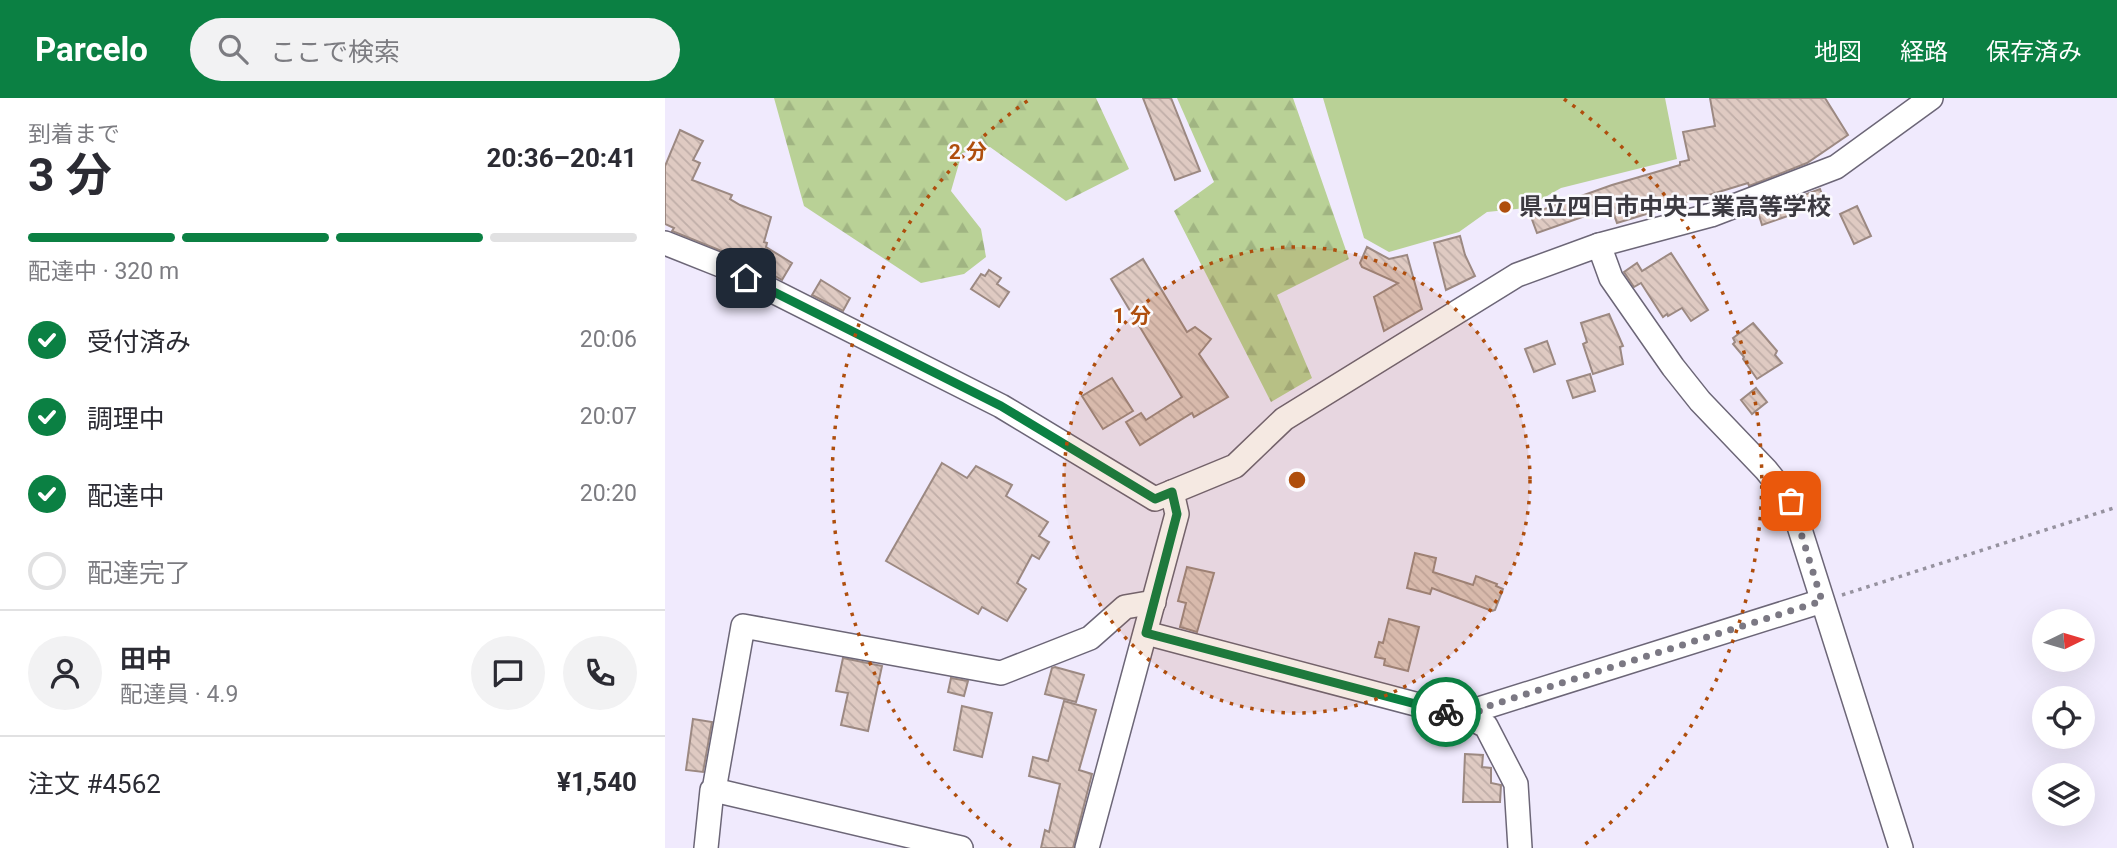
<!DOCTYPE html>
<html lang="ja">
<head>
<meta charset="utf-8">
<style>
  :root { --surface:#fff; --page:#f2f2f3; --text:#2b2b33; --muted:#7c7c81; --line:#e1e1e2; --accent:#0b8043 }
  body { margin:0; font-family:Roboto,"Noto Sans JP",sans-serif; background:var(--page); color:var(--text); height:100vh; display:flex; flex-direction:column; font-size:26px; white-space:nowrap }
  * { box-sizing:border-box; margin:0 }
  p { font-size:23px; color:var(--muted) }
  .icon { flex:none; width:38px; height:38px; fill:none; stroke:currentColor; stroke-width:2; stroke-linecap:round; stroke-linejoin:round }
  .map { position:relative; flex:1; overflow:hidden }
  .panel { display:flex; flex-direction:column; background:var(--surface); width:665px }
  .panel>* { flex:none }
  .needle { width:46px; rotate:85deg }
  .tools { position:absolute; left:1367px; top:511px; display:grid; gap:14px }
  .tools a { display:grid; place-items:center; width:63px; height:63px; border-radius:50%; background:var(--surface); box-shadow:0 7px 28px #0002; font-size:35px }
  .pin { position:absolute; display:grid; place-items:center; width:60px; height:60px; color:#fff; margin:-30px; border-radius:14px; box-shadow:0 4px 10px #0006 }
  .courier { position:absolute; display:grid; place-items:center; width:70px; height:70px; margin:-35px; border:5px solid #0b8043; border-radius:50%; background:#fff; color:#222; box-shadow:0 2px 9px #0007 }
  .headline em { font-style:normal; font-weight:700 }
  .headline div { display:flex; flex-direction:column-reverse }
  .headline { display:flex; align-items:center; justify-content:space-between; height:119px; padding:0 28px }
  h1 { font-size:46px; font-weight:700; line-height:52px }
  .bar { display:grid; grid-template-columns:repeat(4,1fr); gap:10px 7px; align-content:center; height:84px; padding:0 28px }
  .bar i { height:9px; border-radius:5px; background:var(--line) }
  .bar .selected { background:var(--accent) }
  .bar p { grid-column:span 4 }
  .line { display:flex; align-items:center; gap:18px; padding:0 28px; border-top:2px solid var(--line) }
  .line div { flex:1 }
  .round { display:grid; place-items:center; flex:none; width:74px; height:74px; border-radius:37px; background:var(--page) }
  ol { padding:0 28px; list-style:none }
  li { display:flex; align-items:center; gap:21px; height:77px }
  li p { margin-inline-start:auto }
  li .icon { padding:7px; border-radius:50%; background:var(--accent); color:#fff; stroke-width:4 }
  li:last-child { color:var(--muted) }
  li i { width:38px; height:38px; border:4px solid var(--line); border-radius:50% }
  header { display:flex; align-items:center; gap:42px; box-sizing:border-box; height:98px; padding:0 35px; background:var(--accent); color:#fff }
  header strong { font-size:33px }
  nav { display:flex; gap:38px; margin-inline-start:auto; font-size:24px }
  .search { width:490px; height:63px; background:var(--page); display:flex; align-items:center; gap:18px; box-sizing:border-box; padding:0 24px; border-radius:38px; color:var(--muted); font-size:26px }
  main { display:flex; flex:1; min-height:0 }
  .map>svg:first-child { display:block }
  .grass { fill:#b9d196 }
  .forest { fill:url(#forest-firs) }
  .building { fill:url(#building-back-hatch); stroke:#9c8982; stroke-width:2 }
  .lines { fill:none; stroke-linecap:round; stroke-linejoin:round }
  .minor-casing { stroke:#6c6677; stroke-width:26 }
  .path { stroke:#96929f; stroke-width:3.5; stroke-dasharray:3.5 5; stroke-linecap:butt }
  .minor { stroke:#fff; stroke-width:23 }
  .done { stroke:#7b7883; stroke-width:7; stroke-dasharray:0 12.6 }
  .route { stroke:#0b8043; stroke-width:9 }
  .ring { fill:none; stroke:#af4e0d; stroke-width:3.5; stroke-dasharray:3.5 7 }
  .poi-dot { fill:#af4e0d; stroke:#fbfafe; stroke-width:2.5 }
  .labels { text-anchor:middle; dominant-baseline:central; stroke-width:5; stroke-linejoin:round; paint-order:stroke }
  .poi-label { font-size:24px; font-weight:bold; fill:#3c3a41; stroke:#fbfafe; text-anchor:start }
  .centre { fill:#af4e0d; stroke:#fbfafe; stroke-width:3.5 }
  .ring-label { font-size:21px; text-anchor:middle; font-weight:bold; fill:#af4e0d; stroke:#fbfafe; stroke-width:5; stroke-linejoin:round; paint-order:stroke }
</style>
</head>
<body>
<header>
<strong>Parcelo</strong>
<div class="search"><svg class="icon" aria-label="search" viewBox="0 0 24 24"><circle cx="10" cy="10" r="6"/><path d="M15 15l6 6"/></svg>ここで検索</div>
<nav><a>地図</a><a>経路</a><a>保存済み</a></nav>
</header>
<main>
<section class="panel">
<div class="headline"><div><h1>3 分</h1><p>到着まで</p></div><em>20:36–20:41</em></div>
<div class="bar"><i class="selected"></i><i class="selected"></i><i class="selected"></i><i></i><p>配達中 · 320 m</p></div>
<ol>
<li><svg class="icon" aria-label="check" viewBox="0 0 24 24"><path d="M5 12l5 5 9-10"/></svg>受付済み<p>20:06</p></li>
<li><svg class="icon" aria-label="check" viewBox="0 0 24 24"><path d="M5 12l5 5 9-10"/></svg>調理中<p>20:07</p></li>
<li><svg class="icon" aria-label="check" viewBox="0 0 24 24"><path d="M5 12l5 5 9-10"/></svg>配達中<p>20:20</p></li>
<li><i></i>配達完了</li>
</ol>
<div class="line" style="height:126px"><a class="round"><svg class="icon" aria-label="person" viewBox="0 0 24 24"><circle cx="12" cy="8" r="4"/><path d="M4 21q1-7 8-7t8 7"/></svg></a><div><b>田中</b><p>配達員 · 4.9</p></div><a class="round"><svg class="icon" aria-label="chat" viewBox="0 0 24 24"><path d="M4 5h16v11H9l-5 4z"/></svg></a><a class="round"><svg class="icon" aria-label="phone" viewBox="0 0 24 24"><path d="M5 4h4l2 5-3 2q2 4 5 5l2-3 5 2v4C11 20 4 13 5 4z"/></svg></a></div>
<div class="line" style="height:91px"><div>注文 #4562</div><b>¥1,540</b></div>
</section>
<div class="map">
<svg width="1452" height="750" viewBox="0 0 1452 750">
  <defs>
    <pattern id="forest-firs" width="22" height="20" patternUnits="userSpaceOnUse" patternTransform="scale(1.75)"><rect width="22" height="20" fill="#b9d196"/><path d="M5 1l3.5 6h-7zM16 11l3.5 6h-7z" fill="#a0b482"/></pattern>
    <pattern id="building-back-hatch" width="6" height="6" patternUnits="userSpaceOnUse" patternTransform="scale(1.75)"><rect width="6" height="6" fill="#dfcac2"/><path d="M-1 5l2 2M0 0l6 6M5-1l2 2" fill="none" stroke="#c0aea8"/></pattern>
  </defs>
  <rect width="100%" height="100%" fill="#f0eafd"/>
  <polygon class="grass" points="658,0 1000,0 1012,61 896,90 861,110 822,114 794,134 724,154 699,140"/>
  <g class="forest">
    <polygon points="109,0 431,0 464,71 401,103 325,49 297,55 286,93 316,131 321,159 299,176 256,185 139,108"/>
    <polygon points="512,0 628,0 684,161 612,197 647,280 606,304 509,113 549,84"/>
  </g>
  <g class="building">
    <polygon points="478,0 506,0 535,73 510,82"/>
    <polygon points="1045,0 1160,0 1183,37 1142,65 1084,88 1083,85 952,125 948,114 941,116 940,111 872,135 865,116 947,87 1015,67 1015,64 1024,62 1018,34 1050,28"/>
    <polygon points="15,32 38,43 28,62 35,65 27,82 67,97 65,101 75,107 106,119 99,144 102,145 101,149 127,165 117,182 89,166 7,133 9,130 0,126 0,68"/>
    <polygon points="1155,91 1160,105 1097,127 1093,114"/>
    <polygon points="1192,108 1206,138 1189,146 1175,116"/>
    <polygon points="795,138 800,157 810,178 781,192 769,145"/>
    <polygon points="702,149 724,161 742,157 757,211 719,233 709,199 733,185 697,169 695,165"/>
    <polygon points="1006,155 1043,212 1026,223 1017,210 1003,218 1002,216 998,219 976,185 969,189 959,174 972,165 977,173"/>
    <polygon points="478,161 522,234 530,229 546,241 534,256 563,299 529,319 527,315 475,347 461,324 476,315 481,322 517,299 446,181"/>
    <polygon points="324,172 336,180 332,186 344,194 334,209 306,191 316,176 320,178"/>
    <polygon points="156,182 185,200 178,213 147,197"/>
    <polygon points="944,216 958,248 955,249 958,266 928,276 918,246 922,244 916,225"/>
    <polygon points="1088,225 1112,253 1110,257 1117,265 1092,281 1078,261 1079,259 1068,246 1070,244 1068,240"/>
    <polygon points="882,243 890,266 869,274 860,251"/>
    <polygon points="925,276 930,293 908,300 902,283"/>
    <polygon points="447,280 468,313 438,331 417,298"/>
    <polygon points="1091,290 1102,304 1087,316 1076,302"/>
    <polygon points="277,365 302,380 311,368 347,387 341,398 383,424 374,438 384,444 374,461 367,457 352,485 361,491 342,523 317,509 313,516 221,463"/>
    <polygon points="750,455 771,460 768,474 808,487 811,478 832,486 831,488 838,491 830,512 827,513 767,490 765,496 742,490"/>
    <polygon points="522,469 549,475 532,534 515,529 521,505 513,503"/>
    <polygon points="724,521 754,529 743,573 719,567 720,561 710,559 714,544 718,545"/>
    <polygon points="178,560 217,568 203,633 176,627 183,595 171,593"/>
    <polygon points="390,569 419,577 411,604 380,596 387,570"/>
    <polygon points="286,580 303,583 299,598 283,594"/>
    <polygon points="399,603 431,612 414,672 427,676 408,750 376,750 380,732 384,734 395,686 364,678 368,659 383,663"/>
    <polygon points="297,608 327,615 317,659 289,652"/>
    <polygon points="28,621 47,624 38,674 21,672"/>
    <polygon points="800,656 818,657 817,669 826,670 826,685 836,687 835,704 798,704"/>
  </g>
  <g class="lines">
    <g class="minor-casing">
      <g id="minor">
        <polyline points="0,145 58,168 336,308 490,401 570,368 619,321 852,177 934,147 1046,117 1171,69 1266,0"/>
        <polyline points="934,147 946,180 1008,269 1035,303 1101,372 1126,403 1236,750"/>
        <polyline points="481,535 807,621 821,628 851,686 855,750"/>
        <polyline points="807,621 817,610 1157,503"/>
        <polyline points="49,692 296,750"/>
        <polyline points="41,750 47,692 49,692 78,528 336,575 425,540 460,509 489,504"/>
        <polyline points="422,750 512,416 507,394"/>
      </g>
    </g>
    <polyline class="path" points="1177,497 1452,409"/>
    <use href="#minor" class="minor"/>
  </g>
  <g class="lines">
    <polyline class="done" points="781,614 807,621 817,610 1157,503 1126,403"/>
    <polyline class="route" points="81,180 336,308 490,401 507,394 512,416 481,535 781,614"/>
  </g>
  <circle cx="632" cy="382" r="233" fill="#af4e0d" fill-opacity=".12"/>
  <g class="ring">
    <circle cx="632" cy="382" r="233"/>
    <path d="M346 748A465 465 0 0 1 365 1M899 1A465 465 0 0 1 918 748"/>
  </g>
  <circle class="poi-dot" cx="840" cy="109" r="7"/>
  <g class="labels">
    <g class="poi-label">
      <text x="854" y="109">県立四日市中央工業高等学校</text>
    </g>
  </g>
  <circle cx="632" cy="382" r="10" class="centre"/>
  <g class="ring-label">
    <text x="303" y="61">2 分</text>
    <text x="467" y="225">1 分</text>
  </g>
</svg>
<div class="tools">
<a><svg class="needle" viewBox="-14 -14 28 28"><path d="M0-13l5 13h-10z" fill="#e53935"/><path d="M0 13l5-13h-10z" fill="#7c7c81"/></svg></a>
<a><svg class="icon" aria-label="locate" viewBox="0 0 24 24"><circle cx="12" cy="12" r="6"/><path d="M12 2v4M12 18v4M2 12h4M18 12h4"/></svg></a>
<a><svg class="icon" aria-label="layers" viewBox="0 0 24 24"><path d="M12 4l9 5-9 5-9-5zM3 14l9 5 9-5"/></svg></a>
</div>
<div class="pin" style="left:1126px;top:403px;background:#ea580c"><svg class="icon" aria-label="bag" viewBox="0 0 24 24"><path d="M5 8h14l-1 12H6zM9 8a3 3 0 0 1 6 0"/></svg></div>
<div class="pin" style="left:81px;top:180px;background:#1f2937"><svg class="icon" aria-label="home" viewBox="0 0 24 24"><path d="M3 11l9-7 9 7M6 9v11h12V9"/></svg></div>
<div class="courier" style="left:781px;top:614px"><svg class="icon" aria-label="bike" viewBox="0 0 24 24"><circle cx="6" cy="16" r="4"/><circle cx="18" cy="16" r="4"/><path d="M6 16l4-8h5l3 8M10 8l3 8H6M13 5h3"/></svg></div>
</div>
</main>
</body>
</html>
